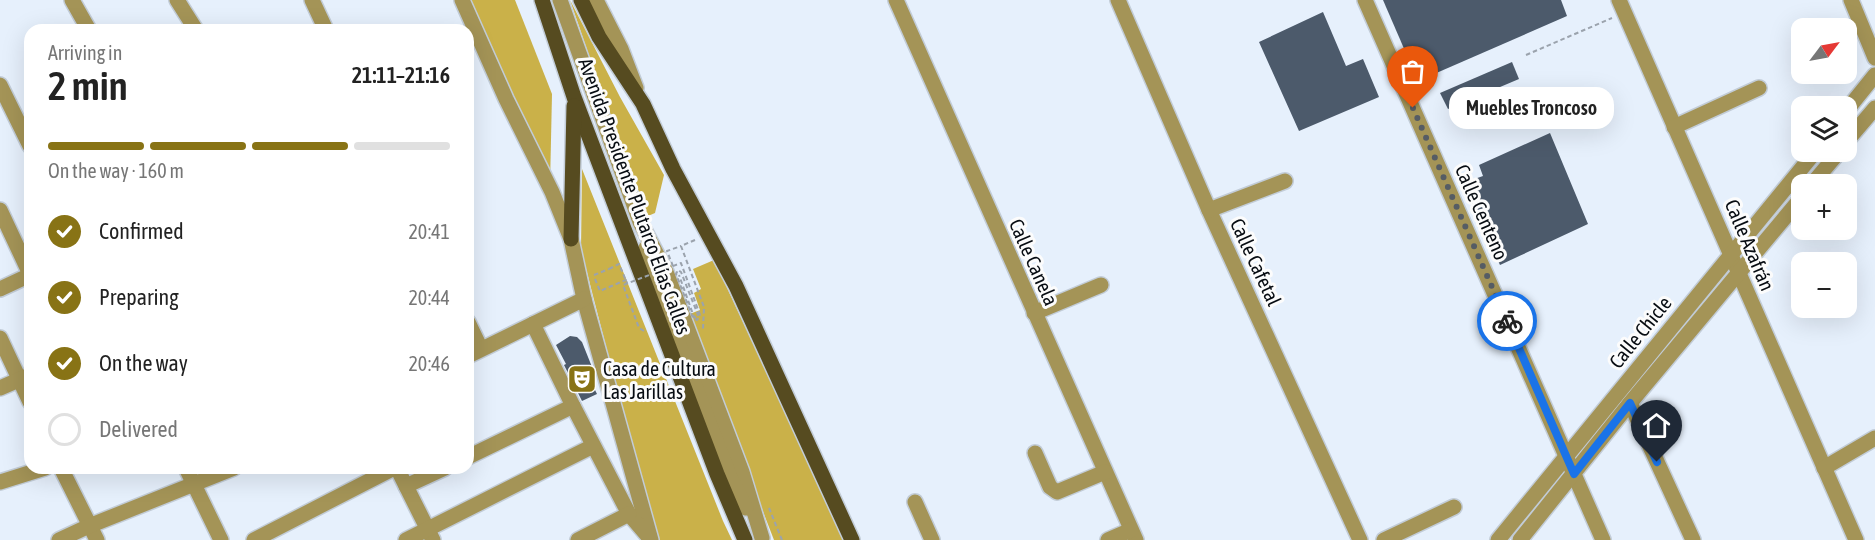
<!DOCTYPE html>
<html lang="en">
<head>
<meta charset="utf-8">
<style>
  :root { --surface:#fff; --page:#f2f2f2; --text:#222; --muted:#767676; --line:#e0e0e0; --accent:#887315 }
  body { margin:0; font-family:"Asap Condensed",sans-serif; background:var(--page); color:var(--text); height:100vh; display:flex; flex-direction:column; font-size:22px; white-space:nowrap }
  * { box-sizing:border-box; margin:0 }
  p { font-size:20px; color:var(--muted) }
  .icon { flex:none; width:33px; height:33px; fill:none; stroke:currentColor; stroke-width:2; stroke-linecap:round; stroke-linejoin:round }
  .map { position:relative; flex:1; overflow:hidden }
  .sheet { position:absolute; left:24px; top:24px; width:450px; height:450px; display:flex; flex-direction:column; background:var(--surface); border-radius:18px; box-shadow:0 6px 24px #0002 }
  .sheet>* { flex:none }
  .needle { width:39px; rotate:58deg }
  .fabs { position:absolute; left:1791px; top:18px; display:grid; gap:12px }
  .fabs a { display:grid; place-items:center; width:66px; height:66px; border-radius:12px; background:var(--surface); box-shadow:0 6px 24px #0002; font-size:30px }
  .pin { position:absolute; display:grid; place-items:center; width:51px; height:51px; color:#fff; margin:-62px -26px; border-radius:50% 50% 50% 0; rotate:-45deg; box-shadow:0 0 6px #0007 }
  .pin .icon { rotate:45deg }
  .courier { position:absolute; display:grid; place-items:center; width:60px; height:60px; margin:-30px; border:4px solid #1a73e8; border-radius:50%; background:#fff; color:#222; box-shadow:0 2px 8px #0007 }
  .bubble { position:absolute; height:42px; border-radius:18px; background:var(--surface); box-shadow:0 6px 24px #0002; font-size:20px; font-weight:600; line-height:42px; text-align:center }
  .head em { font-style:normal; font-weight:600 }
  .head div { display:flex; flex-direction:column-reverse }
  .head { display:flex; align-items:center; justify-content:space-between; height:102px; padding:0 24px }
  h1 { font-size:39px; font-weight:600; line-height:45px }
  .bar { display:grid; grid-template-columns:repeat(4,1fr); gap:9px 6px; align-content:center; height:72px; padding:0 24px }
  .bar i { height:8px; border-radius:4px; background:var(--line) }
  .bar .selected { background:var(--accent) }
  .bar p { grid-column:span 4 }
  ol { padding:0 24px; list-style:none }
  li { display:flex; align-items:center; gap:18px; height:66px }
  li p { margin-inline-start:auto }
  li .icon { padding:6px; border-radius:50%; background:var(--accent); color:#fff; stroke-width:4 }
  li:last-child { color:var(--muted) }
  li i { width:33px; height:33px; border:3px solid var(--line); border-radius:50% }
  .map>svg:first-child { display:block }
  .forest { fill:#cab149 }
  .building { fill:#4c5a6b }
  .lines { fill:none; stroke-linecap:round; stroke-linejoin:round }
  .minor-casing { stroke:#c2ccd7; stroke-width:18 }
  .major-casing { stroke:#c2ccd7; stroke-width:18 }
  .path { stroke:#9ba3ad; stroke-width:2; stroke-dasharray:4.5 3; stroke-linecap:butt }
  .minor { stroke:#a49457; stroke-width:15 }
  .major { stroke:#564b20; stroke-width:15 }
  .path-bridge { stroke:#9ba3ad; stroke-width:2; stroke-dasharray:4.5 3; stroke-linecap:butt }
  .done { stroke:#555c64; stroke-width:6; stroke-dasharray:0 10.8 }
  .route { stroke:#1a73e8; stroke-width:8 }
  .labels { text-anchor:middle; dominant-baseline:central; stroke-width:6; stroke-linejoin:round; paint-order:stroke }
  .street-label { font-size:20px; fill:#070c12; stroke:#fcfcfc }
  .poi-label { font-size:20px; fill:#070c12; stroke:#fcfcfc; text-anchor:start }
</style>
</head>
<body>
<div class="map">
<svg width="1875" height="540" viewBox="0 0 1875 540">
  <rect width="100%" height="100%" fill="#e6f0fc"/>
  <g class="forest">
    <polygon points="469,0 515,0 552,94 550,186"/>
    <polygon points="570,0 620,97 664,175 655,213 648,216 599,85"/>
    <polygon points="582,169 723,521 732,540 657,540 655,538 581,249"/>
    <polygon points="714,260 845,540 774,540 687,315 700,310 694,293 701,289 693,269"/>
  </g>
  <g class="building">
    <polygon points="1383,0 1561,0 1567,16 1418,81"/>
    <polygon points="1323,12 1346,66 1363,59 1379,97 1299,131 1259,42"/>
    <polygon points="1512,62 1519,79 1448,109 1440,93"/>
    <polygon points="1550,133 1588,224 1500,265 1463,183 1483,176 1479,165"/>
    <polygon points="570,336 577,337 582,342 594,372 588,376 597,394 582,401 564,365 566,364 556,345"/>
  </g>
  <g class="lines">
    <g class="minor-casing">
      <g id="minor">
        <polyline points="72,0 89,30"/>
        <polyline points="177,0 196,30"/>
        <polyline points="312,0 326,30"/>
        <polyline points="462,0 506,99 552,192 571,239 584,299 651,540"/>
        <polyline points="560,0 640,222 666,272 742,472 762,538"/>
        <polyline points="596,0 621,49 636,88"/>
        <polyline points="896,0 1136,540"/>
        <polyline points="1118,0 1209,210 1360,540"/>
        <polyline points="1365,0 1603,540"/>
        <polyline points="1619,0 1856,540"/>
        <polyline points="1851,0 1875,58"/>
        <polyline points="0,85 30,146"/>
        <polyline points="1846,111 1875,75"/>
        <polyline points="1674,127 1759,88"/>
        <polyline points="1846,142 1875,108"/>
        <polyline points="1812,184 1839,152"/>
        <polyline points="0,210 30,274"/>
        <polyline points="1209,210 1285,181"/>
        <polyline points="646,248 653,277 730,477 746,508"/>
        <polyline points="0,289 30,275"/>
        <polyline points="1034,313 1101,285"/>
        <polyline points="468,322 481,349"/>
        <polyline points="533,324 573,406 629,514 647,535"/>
        <polyline points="0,338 30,402"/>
        <polyline points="468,356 584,299"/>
        <polyline points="0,388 30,375"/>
        <polyline points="1630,403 1693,540"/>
        <polyline points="1035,453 1050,487 1057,492 1105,472"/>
        <polyline points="468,457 573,406"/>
        <polyline points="61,468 97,540"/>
        <polyline points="186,468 221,540"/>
        <polyline points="397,468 433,540"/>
        <polyline points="1824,468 1875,438"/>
        <polyline points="0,482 45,468"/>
        <polyline points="406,486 445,468"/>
        <polyline points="915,502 932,540"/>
        <polyline points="59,540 89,526 234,468"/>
        <polyline points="254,540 394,468"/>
        <polyline points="406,540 593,446"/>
        <polyline points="578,540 629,514"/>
        <polyline points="1108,540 1131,530"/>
        <polyline points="1384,540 1454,507"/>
        <polyline points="1498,540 1815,152"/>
        <polyline points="1520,540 1630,403 1802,197"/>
      </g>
    </g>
    <g class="major-casing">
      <g id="major">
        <polyline points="542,0 574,97 717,474 745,540"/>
        <polyline points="581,0 599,37 643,104 673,169 736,286 852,540"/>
        <polyline points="571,239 574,106"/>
      </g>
    </g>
    <g class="path">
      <polyline points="1526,55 1612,18"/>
      <polyline points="695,240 681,246 704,307 703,329"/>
      <polyline points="594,275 609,269"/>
      <polyline points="595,279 600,291 628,279"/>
      <polyline points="769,508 782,540"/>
    </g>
    <use href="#minor" class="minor"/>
    <use href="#major" class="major"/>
    <g class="path-bridge">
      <polyline points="673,266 667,251 681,246"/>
      <polyline points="609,269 619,264 627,283"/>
      <polyline points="644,331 639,328 623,285 681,263 700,315 697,320 693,318 676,274 678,270 681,272 698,315 697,318 694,317 679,275"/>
    </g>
  </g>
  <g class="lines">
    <polyline class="done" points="1413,108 1507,321"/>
    <polyline class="route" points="1507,321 1574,474 1630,403 1657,462"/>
  </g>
  <defs>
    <g id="theatre-square" transform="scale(1.5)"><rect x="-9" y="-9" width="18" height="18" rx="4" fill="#887315" stroke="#fcfcfc"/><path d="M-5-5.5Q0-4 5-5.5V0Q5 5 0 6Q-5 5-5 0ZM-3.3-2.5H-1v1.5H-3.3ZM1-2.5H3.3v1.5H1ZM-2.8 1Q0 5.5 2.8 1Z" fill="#fff"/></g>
  </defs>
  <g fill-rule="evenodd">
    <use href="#theatre-square" x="582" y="379"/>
  </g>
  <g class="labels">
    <g class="street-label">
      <text transform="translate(635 196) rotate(70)">Avenida Presidente Plutarco Elías Calles</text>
      <text transform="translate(1482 212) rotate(66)">Calle Centeno</text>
      <text transform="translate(1750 245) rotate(67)">Calle Azafrán</text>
      <text transform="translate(1034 262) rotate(66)">Calle Canela</text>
      <text transform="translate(1256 262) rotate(65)">Calle Cafetal</text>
      <text transform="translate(1640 332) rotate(-51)">Calle Chicle</text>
    </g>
    <g class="poi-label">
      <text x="603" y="368">Casa de Cultura<tspan x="603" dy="23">Las Jarillas</tspan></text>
    </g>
  </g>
</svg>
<div class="fabs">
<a><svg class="needle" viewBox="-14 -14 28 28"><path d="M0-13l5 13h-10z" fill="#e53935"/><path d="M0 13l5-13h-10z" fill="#767676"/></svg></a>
<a><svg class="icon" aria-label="layers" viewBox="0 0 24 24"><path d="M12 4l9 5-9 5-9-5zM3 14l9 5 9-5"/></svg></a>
<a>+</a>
<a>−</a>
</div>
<div class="pin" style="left:1413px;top:108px;background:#ea580c"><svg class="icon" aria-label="bag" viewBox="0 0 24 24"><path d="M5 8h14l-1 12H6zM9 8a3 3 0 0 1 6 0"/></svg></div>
<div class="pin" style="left:1657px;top:462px;background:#1f2937"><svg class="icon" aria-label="home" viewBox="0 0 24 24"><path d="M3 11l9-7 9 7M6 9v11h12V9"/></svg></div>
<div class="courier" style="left:1507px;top:321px"><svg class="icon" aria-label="bike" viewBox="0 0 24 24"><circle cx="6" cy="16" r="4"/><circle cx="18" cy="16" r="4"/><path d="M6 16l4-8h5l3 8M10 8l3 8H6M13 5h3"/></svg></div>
<div class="bubble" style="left:1449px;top:87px;width:165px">Muebles Troncoso</div>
<section class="sheet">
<div class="head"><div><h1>2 min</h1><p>Arriving in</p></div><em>21:11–21:16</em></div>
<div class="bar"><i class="selected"></i><i class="selected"></i><i class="selected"></i><i></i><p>On the way · 160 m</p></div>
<ol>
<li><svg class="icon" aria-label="check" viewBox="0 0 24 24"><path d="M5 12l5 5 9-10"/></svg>Confirmed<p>20:41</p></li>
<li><svg class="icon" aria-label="check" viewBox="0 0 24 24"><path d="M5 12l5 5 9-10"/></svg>Preparing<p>20:44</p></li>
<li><svg class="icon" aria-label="check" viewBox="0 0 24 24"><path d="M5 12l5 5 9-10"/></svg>On the way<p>20:46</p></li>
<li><i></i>Delivered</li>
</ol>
</section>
</div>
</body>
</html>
